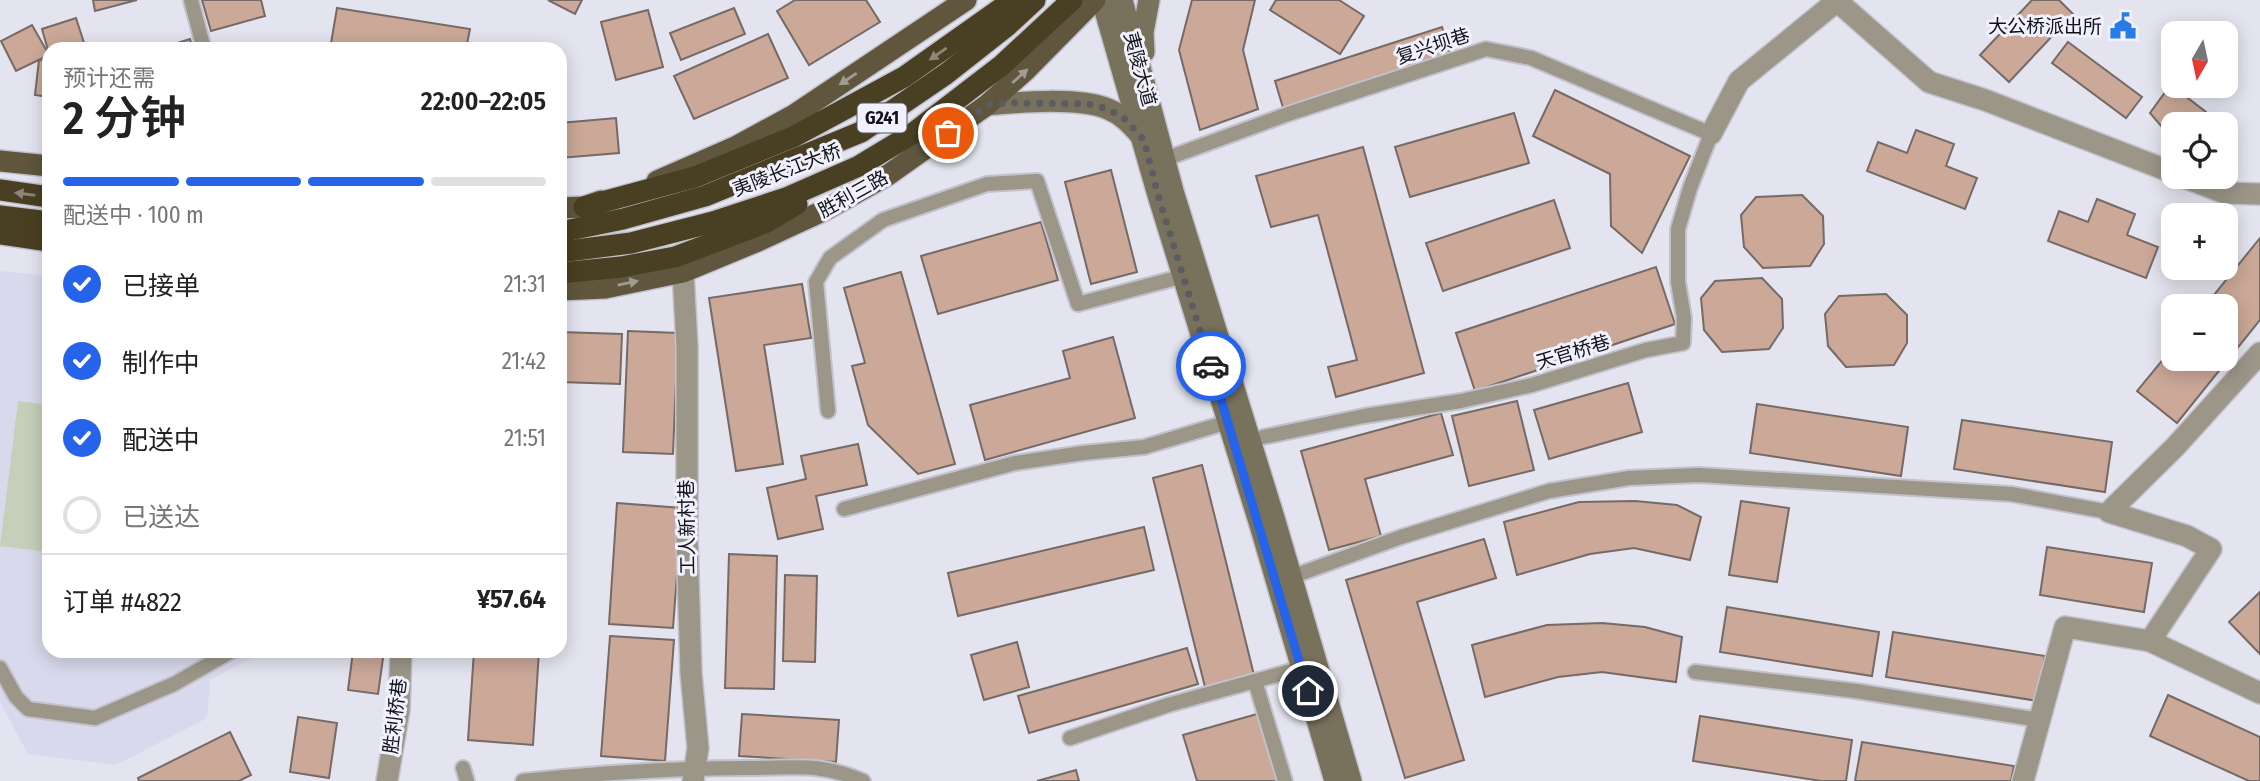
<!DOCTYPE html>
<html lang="zh">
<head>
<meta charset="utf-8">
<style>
  :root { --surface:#fff; --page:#f6f6f6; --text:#222; --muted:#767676; --line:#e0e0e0; --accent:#2563eb }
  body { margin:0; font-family:"Fira Sans Condensed","Noto Sans SC",sans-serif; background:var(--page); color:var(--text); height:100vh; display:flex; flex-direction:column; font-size:26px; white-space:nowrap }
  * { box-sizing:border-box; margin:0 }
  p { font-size:23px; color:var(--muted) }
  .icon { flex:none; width:38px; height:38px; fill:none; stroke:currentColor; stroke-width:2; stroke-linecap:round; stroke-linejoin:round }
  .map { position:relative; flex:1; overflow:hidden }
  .details { position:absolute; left:42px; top:42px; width:525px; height:616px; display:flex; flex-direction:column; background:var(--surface); border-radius:21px; box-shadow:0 4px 18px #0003 }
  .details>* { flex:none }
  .needle { width:46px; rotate:189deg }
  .controls { position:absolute; left:2161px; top:21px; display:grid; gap:14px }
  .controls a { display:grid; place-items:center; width:77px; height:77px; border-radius:14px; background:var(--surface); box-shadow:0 4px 18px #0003; font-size:35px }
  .pin { position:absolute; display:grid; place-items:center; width:60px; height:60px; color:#fff; margin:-30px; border:4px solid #fff; border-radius:50%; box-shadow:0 2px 7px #0007 }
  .courier { position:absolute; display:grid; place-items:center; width:70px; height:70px; margin:-35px; border:5px solid #2563eb; border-radius:50%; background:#fff; color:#222; box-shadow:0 2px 9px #0007 }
  .overview em { font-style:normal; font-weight:600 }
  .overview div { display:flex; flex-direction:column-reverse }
  .overview { display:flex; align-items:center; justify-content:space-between; height:119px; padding:0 21px }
  h1 { font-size:46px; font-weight:600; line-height:52px }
  .bar { display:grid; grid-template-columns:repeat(4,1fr); gap:10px 7px; align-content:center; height:84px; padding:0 21px }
  .bar i { height:9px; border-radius:5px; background:var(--line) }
  .bar .selected { background:var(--accent) }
  .bar p { grid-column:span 4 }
  .line { display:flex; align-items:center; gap:18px; padding:0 21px; border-top:2px solid var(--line) }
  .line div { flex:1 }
  ol { padding:0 21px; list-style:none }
  li { display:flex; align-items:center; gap:21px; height:77px }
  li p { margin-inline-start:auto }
  li .icon { padding:7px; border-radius:50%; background:var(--accent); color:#fff; stroke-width:4 }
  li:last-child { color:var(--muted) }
  li i { width:38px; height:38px; border:4px solid var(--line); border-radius:50% }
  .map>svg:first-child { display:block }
  .built { fill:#d8d9ec }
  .green { fill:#c5cfb9 }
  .building { fill:#cba898; stroke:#756a66; stroke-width:2 }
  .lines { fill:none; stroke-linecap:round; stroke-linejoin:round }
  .lane-casing { stroke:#c2c2cc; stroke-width:18 }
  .street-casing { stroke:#c2c2cc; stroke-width:24 }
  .secondary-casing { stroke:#c2c2cc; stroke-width:24 }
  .primary-casing { stroke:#c2c2cc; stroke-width:24 }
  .highway-casing { stroke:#c2c2cc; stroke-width:24 }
  .lane { stroke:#9b9688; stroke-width:14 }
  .street { stroke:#9b9688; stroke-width:21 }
  .secondary { stroke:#78715c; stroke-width:21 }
  .primary { stroke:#5f563d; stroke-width:21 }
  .highway { stroke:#493f22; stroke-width:21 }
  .oneway { fill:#8c867a }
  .oneway2 { fill:#a09c93 }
  .done { stroke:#5b5c62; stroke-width:7; stroke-dasharray:0 12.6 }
  .route { stroke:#2563eb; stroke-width:9 }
  .labels { text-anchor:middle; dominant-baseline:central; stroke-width:6; stroke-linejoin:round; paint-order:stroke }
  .shield { fill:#f0f1fd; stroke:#55555b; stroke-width:2 }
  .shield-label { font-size:18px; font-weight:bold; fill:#121216 }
  .poi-label { font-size:19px; fill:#121216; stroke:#f0f1fd; text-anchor:end }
  .street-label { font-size:19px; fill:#121216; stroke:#f0f1fd }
</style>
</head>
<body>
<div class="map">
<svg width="2260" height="781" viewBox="0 0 2260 781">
  <rect width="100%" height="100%" fill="#e3e4ef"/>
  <polygon class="built" points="0,271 49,276 49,651 265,651 210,680 207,718 116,765 28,754 0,702"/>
  <polygon class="green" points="18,401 49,405 49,552 0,546"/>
  <g class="building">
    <polygon points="93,0 137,0 95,11"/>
    <polygon points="202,0 261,0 265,16 211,31"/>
    <polygon points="548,0 582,0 575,14"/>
    <polygon points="795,0 866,0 880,22 809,65 777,11"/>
    <polygon points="1192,0 1255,0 1243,50 1258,109 1200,130 1179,50"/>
    <polygon points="1276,0 1339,0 1364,16 1340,54 1270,10"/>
    <polygon points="2032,0 2059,0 2073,14 2009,82 1980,55"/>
    <polygon points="337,8 470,29 466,49 330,49"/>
    <polygon points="734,8 745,34 681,60 670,33"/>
    <polygon points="648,10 663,67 616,80 601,22"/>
    <polygon points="76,18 86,49 49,49 49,54 42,29"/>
    <polygon points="32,25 49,55 16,71 1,41"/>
    <polygon points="1442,27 1451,56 1284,111 1275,81"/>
    <polygon points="768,34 788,78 694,119 674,76"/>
    <polygon points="190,39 193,49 158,49"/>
    <polygon points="2068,42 2142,97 2126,118 2052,63"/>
    <polygon points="39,60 49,61 49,97 35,95"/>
    <polygon points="1555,90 1690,156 1642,253 1611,226 1610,174 1533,136"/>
    <polygon points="2166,91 2185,96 2206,112 2214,124 2174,124 2172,139 2150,113"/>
    <polygon points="1514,113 1529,163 1410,197 1395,147"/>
    <polygon points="616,118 619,153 560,158 560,123"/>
    <polygon points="1916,130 1954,144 1946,166 1977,178 1965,209 1867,171 1878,142 1907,153"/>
    <polygon points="1363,147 1424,373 1336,397 1328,367 1357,360 1318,215 1271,227 1256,176"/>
    <polygon points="1111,170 1137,272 1091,284 1065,182"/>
    <polygon points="1802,195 1823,216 1824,244 1810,266 1763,268 1744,247 1741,215 1756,197"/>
    <polygon points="2097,199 2135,214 2127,235 2158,247 2146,278 2048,241 2059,211 2088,222"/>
    <polygon points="1554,200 1570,248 1443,291 1426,243"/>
    <polygon points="1041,222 1058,280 938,314 921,256"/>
    <polygon points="2260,238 2260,320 2177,423 2137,391 2174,346 2174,359 2226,359 2226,306 2205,306"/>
    <polygon points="1656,267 1675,324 1475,391 1456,333"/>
    <polygon points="901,272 955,464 918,474 868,425 852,366 865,363 844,288"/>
    <polygon points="1762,278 1782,299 1783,328 1769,349 1722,352 1704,330 1701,298 1715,281"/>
    <polygon points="802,284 811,338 764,345 783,464 736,471 709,298"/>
    <polygon points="1886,294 1907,315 1907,343 1894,365 1846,367 1828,346 1825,314 1839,296"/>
    <polygon points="628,331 678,333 673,454 623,452"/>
    <polygon points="560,332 622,334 620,384 560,382"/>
    <polygon points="1113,337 1135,418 985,460 970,405 1070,378 1063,351"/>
    <polygon points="1628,383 1642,432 1549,459 1534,410"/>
    <polygon points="1517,401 1534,470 1469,486 1452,416"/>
    <polygon points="1757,404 1908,427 1901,476 1750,453"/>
    <polygon points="1441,413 1453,455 1365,479 1381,536 1329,550 1301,451"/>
    <polygon points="1962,420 2112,442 2105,492 1954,469"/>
    <polygon points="858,444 867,485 816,496 823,529 778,539 767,488 806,479 801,456"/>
    <polygon points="1202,465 1254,675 1205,687 1153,478"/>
    <polygon points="1635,501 1677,505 1701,517 1690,560 1634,548 1590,554 1517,575 1504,522 1579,502"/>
    <polygon points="1741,501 1789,508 1777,582 1729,575"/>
    <polygon points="617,503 682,508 673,628 609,624"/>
    <polygon points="1144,527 1154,570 958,616 948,573"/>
    <polygon points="1484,539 1496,578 1417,602 1464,760 1405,778 1346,580"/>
    <polygon points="2047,547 2152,563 2144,612 2040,595"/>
    <polygon points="729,554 777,556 774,689 725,688"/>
    <polygon points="785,575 817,576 815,662 783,661"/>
    <polygon points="2260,592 2260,654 2229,622"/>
    <polygon points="1727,607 1879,632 1872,676 1720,652"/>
    <polygon points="1602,623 1645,627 1682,637 1676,682 1602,672 1558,677 1485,697 1472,645 1547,625"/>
    <polygon points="1893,632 2045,656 2038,701 1886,677"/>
    <polygon points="610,636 674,640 665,761 601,756"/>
    <polygon points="1017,642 1029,687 984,700 971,655"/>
    <polygon points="1187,648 1198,684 1029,733 1018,696"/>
    <polygon points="353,651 384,651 378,694 348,690"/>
    <polygon points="474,651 539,651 533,745 468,740"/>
    <polygon points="2168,695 2260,737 2260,781 2249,781 2150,736"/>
    <polygon points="742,714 839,720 836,762 739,756"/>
    <polygon points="1257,714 1277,781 1197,781 1183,735"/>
    <polygon points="1700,716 1852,740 1846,781 1821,781 1693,761"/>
    <polygon points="298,717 337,723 329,778 290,772"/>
    <polygon points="230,732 251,775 239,781 139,781 138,778"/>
    <polygon points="1862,742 2014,766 2011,781 1855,781"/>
    <polygon points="1076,770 1079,781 1037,781"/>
  </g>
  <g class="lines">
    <g class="lane-casing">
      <g id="lane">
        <polyline points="191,0 204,49"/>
        <polyline points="1165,159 1288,114 1486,49 1531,58 1711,134 1690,188 1678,229 1678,282 1684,318 1683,343 1646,350 1532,385 1461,401 1364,416 1263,437"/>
        <polyline points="828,411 816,282 830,258 883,220 987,184 1037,181 1078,304 1184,276"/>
        <polyline points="844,509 1015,463 1083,453 1144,447 1228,422"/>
        <polyline points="1291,577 1401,537 1549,491 1629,478 1699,475 2011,494 2109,512"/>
        <polyline points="0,668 16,697 28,709 95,718 174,684 232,651"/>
        <polyline points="1695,672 1856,691 2039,720"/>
        <polyline points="1255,681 1285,781"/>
        <polyline points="1070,738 1168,705 1302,668"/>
        <polyline points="463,768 467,781"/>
        <path d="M523,781c74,-8 150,-13 225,-13 46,0 71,-6 115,13"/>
      </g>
    </g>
    <g class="street-casing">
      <g id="street">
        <polyline points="1711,134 1739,81 1837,1 1929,82 1985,100 2174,173"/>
        <polyline points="2183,177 2225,193 2260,194"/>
        <polyline points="683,272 687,346 687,539 691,673 698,748 693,781"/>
        <polyline points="2150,641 2211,549 2187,536 2109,512 2175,447 2260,353"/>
        <polyline points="387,781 399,710 401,651"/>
        <polyline points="2023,781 2065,627 2150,641 2260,693"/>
      </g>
    </g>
    <g class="secondary-casing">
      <g id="secondary">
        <polyline points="1102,0 1158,195 1260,525 1335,781"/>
        <polyline points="1122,0 1173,191 1275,521 1351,781"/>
        <polyline points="1144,52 1143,32 1149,0"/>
        <path d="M987,105c33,-3 92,-8 121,4 15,6 24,17 34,28"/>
      </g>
    </g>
    <g class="primary-casing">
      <g id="primary">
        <polyline points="0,161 49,166"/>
        <polyline points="657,181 737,146 794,115 966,0"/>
        <polyline points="560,208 584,207 601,201"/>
        <polyline points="560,290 605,288 683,272 758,241 825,210 888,175 987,105 1026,70 1095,0"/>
      </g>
    </g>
    <g class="highway-casing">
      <g id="highway">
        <polyline points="0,190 49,197"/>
        <polyline points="584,207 695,177 793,137 904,77 1013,0"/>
        <polyline points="0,216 49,222"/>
        <polyline points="560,232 623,219 705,196 861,132 946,74 1007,26 1035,0"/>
        <polyline points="0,234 49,241"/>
        <polyline points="560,252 631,243 713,222 786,198 859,166 912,134 1002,65 1072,0"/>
        <polyline points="560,273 621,267 675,257 765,223 797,204"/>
      </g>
    </g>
    <use href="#lane" class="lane"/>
    <use href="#street" class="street"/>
    <use href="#secondary" class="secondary"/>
    <use href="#primary" class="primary"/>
    <use href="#highway" class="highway"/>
  </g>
  <defs><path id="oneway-solid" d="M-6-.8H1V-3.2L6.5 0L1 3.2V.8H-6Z" transform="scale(1.75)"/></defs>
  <g class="oneway">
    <use href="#oneway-solid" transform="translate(938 54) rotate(145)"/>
    <use href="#oneway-solid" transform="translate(25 194) rotate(-172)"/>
  </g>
  <g class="oneway2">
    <use href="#oneway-solid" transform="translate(1020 76) rotate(-42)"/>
    <use href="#oneway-solid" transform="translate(848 79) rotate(146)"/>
    <use href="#oneway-solid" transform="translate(628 283) rotate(-12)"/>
  </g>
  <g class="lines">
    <polyline class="done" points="948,133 987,105 1011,103 1088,104 1108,109 1126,120 1144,140 1158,195 1211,366"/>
    <polyline class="route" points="1211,366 1308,691"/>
  </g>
  <defs>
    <g id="civic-bare" transform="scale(2.1)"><path d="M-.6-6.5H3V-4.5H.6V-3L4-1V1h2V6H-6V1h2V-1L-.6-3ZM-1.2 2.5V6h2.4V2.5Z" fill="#297ce7" stroke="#f0f1fd" stroke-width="2.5" paint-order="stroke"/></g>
  </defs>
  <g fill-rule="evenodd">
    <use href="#civic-bare" x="2123" y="26"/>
  </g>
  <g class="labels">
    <rect class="shield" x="857.5" y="103.5" width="49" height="29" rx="5"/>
    <g class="shield-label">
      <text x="882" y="118">G241</text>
    </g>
    <g class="poi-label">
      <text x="2102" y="26">大公桥派出所</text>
    </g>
    <g class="street-label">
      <text transform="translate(1433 46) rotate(-18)">复兴坝巷</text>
      <text transform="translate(1140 69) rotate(75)">夷陵大道</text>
      <text transform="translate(787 170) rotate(-21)">夷陵长江大桥</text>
      <text transform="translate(853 194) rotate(-29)">胜利三路</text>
      <text transform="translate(1573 352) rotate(-17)">天官桥巷</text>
      <text transform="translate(687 527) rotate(-91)">工人新村巷</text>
      <text transform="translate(395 716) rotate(-83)">胜利桥巷</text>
    </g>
  </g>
</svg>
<div class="controls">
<a><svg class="needle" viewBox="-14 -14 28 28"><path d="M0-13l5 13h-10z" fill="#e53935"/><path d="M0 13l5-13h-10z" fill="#767676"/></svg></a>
<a><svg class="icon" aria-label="locate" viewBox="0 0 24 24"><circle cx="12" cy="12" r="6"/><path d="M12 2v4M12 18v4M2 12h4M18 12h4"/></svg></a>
<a>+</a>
<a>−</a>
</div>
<div class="pin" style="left:948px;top:133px;background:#ea580c"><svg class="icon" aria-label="bag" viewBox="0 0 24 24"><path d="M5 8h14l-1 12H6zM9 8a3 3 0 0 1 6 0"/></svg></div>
<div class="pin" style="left:1308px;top:691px;background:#1f2937"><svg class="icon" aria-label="home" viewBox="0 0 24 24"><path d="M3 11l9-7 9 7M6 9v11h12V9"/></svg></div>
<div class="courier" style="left:1211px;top:366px"><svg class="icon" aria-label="car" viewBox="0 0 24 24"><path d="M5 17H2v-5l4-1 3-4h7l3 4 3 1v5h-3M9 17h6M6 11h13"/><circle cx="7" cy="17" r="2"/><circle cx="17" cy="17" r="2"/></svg></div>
<section class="details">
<div class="overview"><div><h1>2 分钟</h1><p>预计还需</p></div><em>22:00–22:05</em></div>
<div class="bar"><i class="selected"></i><i class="selected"></i><i class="selected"></i><i></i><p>配送中 · 100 m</p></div>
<ol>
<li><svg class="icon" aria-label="check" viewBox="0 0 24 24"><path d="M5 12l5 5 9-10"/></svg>已接单<p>21:31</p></li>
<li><svg class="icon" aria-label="check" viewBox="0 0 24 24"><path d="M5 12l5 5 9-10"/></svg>制作中<p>21:42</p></li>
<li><svg class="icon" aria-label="check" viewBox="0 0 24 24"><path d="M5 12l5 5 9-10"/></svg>配送中<p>21:51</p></li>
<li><i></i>已送达</li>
</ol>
<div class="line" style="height:91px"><div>订单 #4822</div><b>¥57.64</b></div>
</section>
</div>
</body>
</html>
